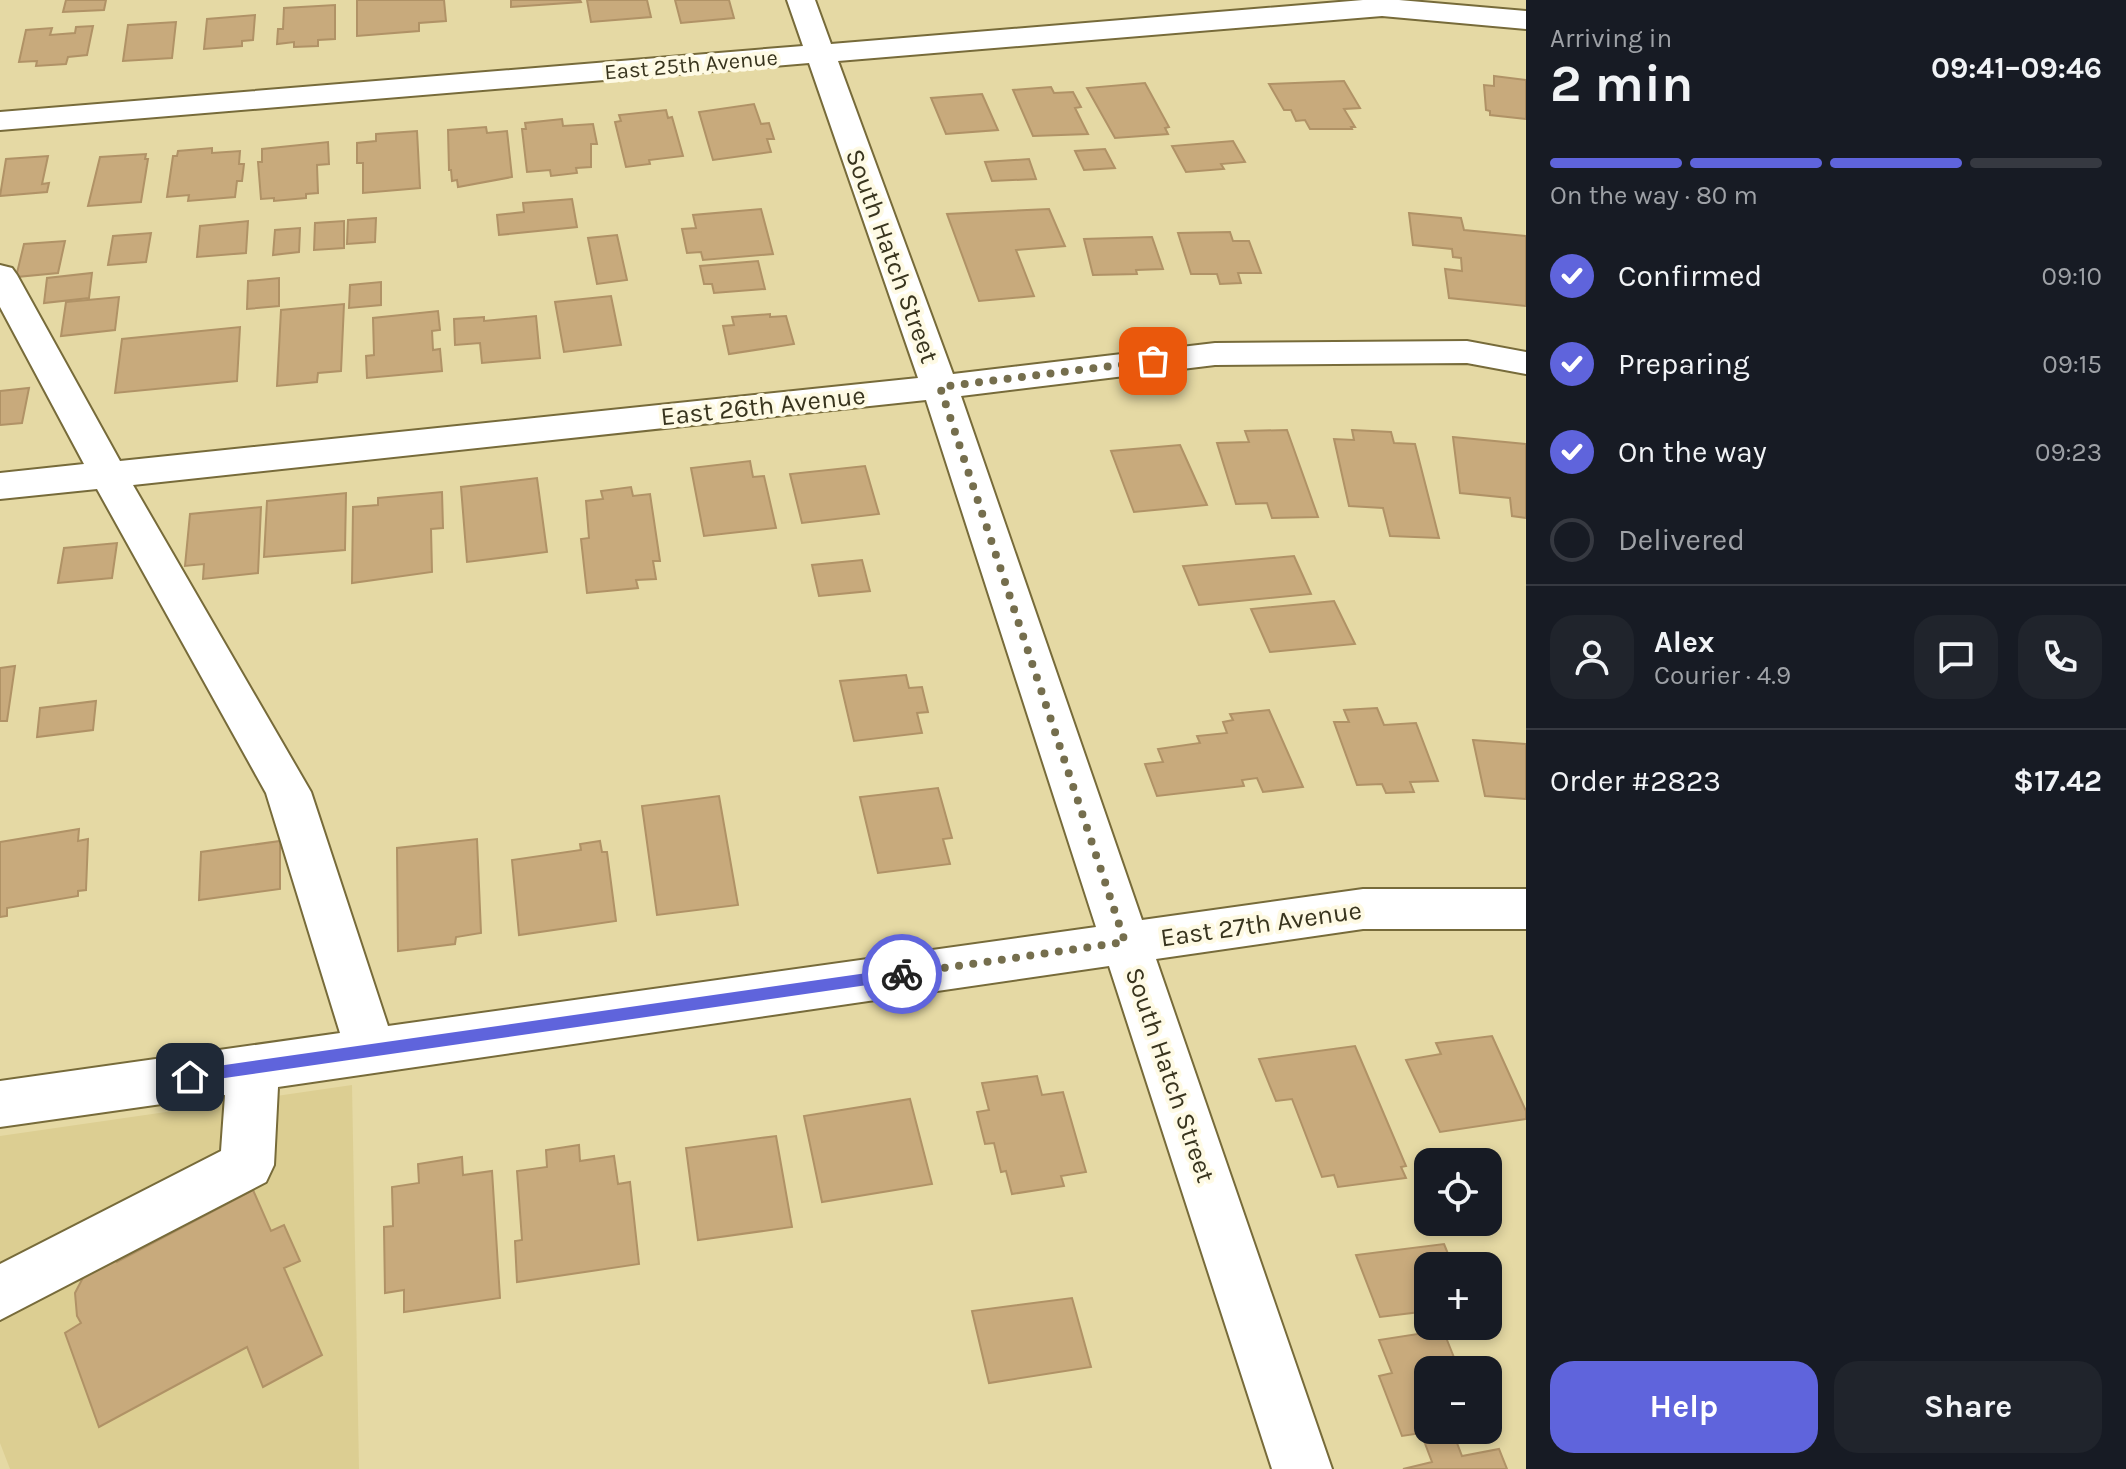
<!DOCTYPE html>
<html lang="en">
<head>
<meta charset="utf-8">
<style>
  :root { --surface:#171b24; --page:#20242c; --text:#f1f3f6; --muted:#9ea1a6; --line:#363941; --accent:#5f64dc }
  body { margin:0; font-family:Karla,sans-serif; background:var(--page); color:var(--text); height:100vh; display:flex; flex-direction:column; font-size:30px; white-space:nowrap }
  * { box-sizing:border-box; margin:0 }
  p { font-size:26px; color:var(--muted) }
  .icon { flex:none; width:44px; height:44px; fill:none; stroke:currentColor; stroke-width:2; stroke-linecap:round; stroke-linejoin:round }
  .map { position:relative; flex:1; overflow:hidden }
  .sheet { display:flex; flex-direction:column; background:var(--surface); width:600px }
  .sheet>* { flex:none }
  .tools { position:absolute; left:1414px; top:1148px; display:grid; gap:16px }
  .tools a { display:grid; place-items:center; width:88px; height:88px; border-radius:16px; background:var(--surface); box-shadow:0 4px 12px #0003; font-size:40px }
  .pin { position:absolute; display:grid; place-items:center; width:68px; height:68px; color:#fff; margin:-34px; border-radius:16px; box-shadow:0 4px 12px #0006 }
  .courier { position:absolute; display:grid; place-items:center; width:80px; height:80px; margin:-40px; border:6px solid #5f64dc; border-radius:50%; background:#fff; color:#222; box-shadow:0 2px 10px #0007 }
  .summary em { font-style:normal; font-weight:700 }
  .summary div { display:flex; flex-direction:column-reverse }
  .summary { display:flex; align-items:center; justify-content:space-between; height:136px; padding:0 24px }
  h1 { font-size:52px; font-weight:700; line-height:60px }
  .bar { display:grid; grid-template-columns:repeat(4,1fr); gap:12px 8px; align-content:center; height:96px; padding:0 24px }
  .bar i { height:10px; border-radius:6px; background:var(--line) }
  .bar .current { background:var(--accent) }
  .bar p { grid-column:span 4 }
  .line { display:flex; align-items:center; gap:20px; padding:0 24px; border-top:2px solid var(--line) }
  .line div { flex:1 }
  .round { display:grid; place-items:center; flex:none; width:84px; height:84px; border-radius:24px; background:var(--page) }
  ol { padding:0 24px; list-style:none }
  li { display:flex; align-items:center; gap:24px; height:88px }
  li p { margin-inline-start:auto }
  li .icon { padding:8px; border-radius:50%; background:var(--accent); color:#fff; stroke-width:4 }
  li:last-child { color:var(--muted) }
  li i { width:44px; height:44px; border:4px solid var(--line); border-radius:50% }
  .action { display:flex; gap:16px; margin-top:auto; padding:16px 24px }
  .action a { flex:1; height:92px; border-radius:24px; background:var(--accent); color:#fff; font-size:32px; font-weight:700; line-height:92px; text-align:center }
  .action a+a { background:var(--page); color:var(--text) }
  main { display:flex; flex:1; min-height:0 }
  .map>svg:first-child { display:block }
  .built { fill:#dcce92 }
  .building { fill:#c8aa7c; stroke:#b09266; stroke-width:2 }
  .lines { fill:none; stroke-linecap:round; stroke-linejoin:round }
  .minor-casing { stroke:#776b3a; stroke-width:4 }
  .minor { fill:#fff; fill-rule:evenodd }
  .route { fill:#5f64dc }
  .done { stroke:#756e4d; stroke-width:8; stroke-dasharray:0 14.4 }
  .labels { text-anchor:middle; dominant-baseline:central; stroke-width:8; stroke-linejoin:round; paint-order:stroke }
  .far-street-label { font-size:22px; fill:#38341e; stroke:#fefae4 }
  .street-label { font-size:26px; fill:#38341e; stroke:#fefae4 }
</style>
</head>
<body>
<main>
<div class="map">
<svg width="1526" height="1469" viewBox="0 0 1526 1469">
  <rect width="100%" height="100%" fill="#e5d9a4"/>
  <polygon class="built" points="352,1085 359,1469 10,1469 0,1443 0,1136"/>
  <g class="building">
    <polygon points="66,0 106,0 104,10 63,12"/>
    <polygon points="357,0 444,0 446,21 419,23 419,31 357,36"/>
    <polygon points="511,0 580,0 581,2 511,7"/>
    <polygon points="587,0 647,0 651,17 591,22"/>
    <polygon points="675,0 729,0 734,18 681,23"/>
    <polygon points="335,5 335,39 318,40 318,46 294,47 294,42 277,44 278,29 283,29 284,8"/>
    <polygon points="255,15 253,40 242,41 242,46 204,49 207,19"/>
    <polygon points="176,22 172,58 123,61 128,25"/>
    <polygon points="93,26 87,55 68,57 66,64 36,66 37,61 19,62 26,30 52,28 50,35 75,33 76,27"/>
    <polygon points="1494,76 1526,80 1526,119 1490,115 1490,111 1486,110 1484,85 1494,86"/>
    <polygon points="1344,81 1360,108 1344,109 1355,127 1351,127 1352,129 1310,129 1305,120 1296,121 1291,110 1284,110 1269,84"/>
    <polygon points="1145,83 1169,127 1165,128 1168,134 1115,138 1087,88"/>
    <polygon points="1051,87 1054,93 1073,92 1081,107 1075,108 1088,134 1033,136 1013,90"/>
    <polygon points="982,94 998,130 946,134 931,98"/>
    <polygon points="754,104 761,124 769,123 774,139 767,139 771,152 713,160 699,112"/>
    <polygon points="666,110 668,118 672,117 683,156 649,160 650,164 626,167 615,122 621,121 619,115"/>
    <polygon points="562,119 563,126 593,124 597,144 591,144 591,167 576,168 577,173 551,176 550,170 527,172 522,129 526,129 525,123"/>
    <polygon points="486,127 487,133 507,131 512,177 458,187 457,180 452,181 451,170 449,170 448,130"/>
    <polygon points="417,131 420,188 363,193 363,163 357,163 357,143 376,141 376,134"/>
    <polygon points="1233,141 1245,162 1221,164 1224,169 1186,172 1172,146"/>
    <polygon points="328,142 329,164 317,165 318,193 306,194 306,198 274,201 274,198 261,199 258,162 262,162 262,149"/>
    <polygon points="212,148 212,153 240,151 239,164 244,164 242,181 237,181 235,197 188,201 189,195 167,197 173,156 177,156 178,151"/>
    <polygon points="1105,149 1115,168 1084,170 1075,151"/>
    <polygon points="146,154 145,159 148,159 141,202 88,206 100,157"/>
    <polygon points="48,156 42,184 49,183 47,192 0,196 6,159"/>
    <polygon points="1029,159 1036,179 992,181 985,162"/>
    <polygon points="572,199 577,227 499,235 497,215 524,212 523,203"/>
    <polygon points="761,209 773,254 703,260 701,252 687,253 682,229 696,228 693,215"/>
    <polygon points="1049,209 1065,246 1016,250 1034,296 979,301 947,214"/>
    <polygon points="1409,213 1461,218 1464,230 1526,236 1526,306 1449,298 1445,269 1462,271 1461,258 1453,257 1452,249 1413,245"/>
    <polygon points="376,218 375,242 347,244 348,220"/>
    <polygon points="248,221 246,253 197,257 200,226"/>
    <polygon points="344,221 344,248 314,250 315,223"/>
    <polygon points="300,228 299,252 273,255 275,230"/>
    <polygon points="1230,232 1233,241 1249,241 1261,273 1238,273 1241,283 1220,284 1217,274 1191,274 1178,233"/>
    <polygon points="151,233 146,262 108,265 113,236"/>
    <polygon points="617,235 627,280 597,284 588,238"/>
    <polygon points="1152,237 1163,269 1136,270 1137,274 1093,275 1084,239"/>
    <polygon points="65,241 58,273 16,277 24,244"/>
    <polygon points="758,261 765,289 714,293 712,284 704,284 700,266"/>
    <polygon points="92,273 89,298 44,303 47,278"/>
    <polygon points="279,278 279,306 247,309 248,281"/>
    <polygon points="381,282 381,305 349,308 350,285"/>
    <polygon points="611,296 621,345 564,352 555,302"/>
    <polygon points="119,297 115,330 61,336 66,302"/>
    <polygon points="344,304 341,371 318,373 317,382 277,386 281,310"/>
    <polygon points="438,311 440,330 432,331 433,350 440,349 442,371 367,378 366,356 374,355 373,318"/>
    <polygon points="770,314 770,317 786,316 794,344 729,354 723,326 734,325 732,317"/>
    <polygon points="536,316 540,358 482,363 480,343 455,345 454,319 484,317 484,321"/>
    <polygon points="240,327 237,381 115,393 122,339"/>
    <polygon points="29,388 22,423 0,425 0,391"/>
    <polygon points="1287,430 1318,517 1272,518 1267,503 1236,504 1217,443 1249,442 1245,431"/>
    <polygon points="1352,430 1391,432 1394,443 1415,444 1439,538 1390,536 1383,508 1349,506 1334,439 1354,440"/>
    <polygon points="1453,437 1526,444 1526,518 1512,516 1510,498 1460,493"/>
    <polygon points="1180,445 1207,505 1134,512 1111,451"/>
    <polygon points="750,461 753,477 764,476 776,528 704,536 691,468"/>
    <polygon points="865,466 879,514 802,523 790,474"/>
    <polygon points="537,478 547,552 467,562 461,487"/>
    <polygon points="631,487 633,496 650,494 660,561 653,561 656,579 636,580 638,588 587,593 581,539 589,538 586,501 603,499 601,491"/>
    <polygon points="442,492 443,528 431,529 432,572 352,583 353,507 378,505 378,498"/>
    <polygon points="346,493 345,550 264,557 267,501"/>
    <polygon points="261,507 258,573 203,579 204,564 185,566 190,514"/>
    <polygon points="117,543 112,578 58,583 64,548"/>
    <polygon points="1294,556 1311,594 1199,605 1183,566"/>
    <polygon points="862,560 870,591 819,596 812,565"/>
    <polygon points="1334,601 1355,644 1270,652 1251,609"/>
    <polygon points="15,666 7,721 0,721 0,668"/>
    <polygon points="906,675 909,688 922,687 928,712 917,713 922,733 854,741 840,681"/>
    <polygon points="96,701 93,730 37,737 40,708"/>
    <polygon points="1377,708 1384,725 1416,723 1438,781 1410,782 1414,792 1386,793 1382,784 1357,785 1334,722 1349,722 1344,710"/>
    <polygon points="1269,710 1303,787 1263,792 1257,778 1242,780 1244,786 1157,796 1145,764 1163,762 1158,749 1200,743 1197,736 1227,733 1223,722 1233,720 1230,714"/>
    <polygon points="1473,740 1526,744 1526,799 1485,796"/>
    <polygon points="938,788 952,838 943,839 950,864 878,873 860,797"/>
    <polygon points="719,796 738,905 657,915 642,806"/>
    <polygon points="79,829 78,841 88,839 86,890 78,891 78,896 7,908 7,916 0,917 0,842"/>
    <polygon points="477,839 481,933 456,937 455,944 398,951 397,848"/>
    <polygon points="280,841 280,889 199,900 201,852"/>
    <polygon points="600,841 602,852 607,852 616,921 519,935 512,860 581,850 580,844"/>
    <polygon points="1492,1036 1526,1111 1526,1119 1440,1132 1406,1060 1441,1054 1436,1043"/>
    <polygon points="1355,1046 1406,1166 1401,1167 1406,1178 1338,1187 1334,1175 1322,1177 1292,1099 1276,1101 1259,1059"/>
    <polygon points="1037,1076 1042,1095 1063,1092 1086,1172 1061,1176 1064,1186 1012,1194 1006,1171 1001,1172 994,1143 985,1144 977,1112 989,1110 982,1083"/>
    <polygon points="910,1099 932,1184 822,1202 804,1116"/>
    <polygon points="776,1136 792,1227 698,1240 686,1148"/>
    <polygon points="579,1145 580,1161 614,1156 618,1184 630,1182 639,1264 517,1282 515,1241 522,1240 517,1171 547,1167 546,1150"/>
    <polygon points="462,1157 463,1175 492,1171 500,1298 404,1312 404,1290 385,1293 384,1227 393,1226 392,1187 419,1183 418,1164"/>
    <polygon points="253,1190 271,1231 284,1225 300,1261 284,1268 322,1355 263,1387 247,1347 99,1427 65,1333 81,1323 77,1316 75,1293 87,1270 113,1254 117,1262"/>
    <polygon points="1444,1244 1453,1266 1428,1266 1428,1311 1380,1317 1356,1255"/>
    <polygon points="1072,1298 1091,1367 989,1383 972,1311"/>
    <polygon points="1443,1330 1459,1370 1428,1370 1428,1430 1452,1430 1462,1456 1499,1449 1507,1469 1403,1469 1432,1462 1421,1433 1402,1436 1379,1376 1392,1373 1379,1340"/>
  </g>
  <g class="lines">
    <g class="minor-casing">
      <path id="minor" d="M787,0h28l16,44 532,-44h36l127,11v18l-144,-13 -544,45 115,313 262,-31 252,-2 59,11v22l-59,-11 -252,2 -254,31 181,524 221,-31h163v40h-163l-207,30 176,510h-60l-163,-503 -831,121 -4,78 -8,17 -266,138v-56l221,-113 4,-56 -225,32v-46l340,-48 -74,-240 -169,-304 -97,10v-26l84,-9 -84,-157v-42l12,3 5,7 103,186 798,-83 -109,-315 -809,67v-18l803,-66zM926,400l170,527 -708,99 -77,-234 -178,-307z"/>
    </g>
    <use href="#minor" class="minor"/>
  </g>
  <polygon class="route" points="902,968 910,974 902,980 190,1083 182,1077 190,1070"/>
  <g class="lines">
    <polyline class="done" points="902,974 1125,942 940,387 1153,361"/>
  </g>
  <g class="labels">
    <g class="far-street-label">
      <text transform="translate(691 65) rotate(-5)">East 25th Avenue</text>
    </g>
    <g class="street-label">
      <text transform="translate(892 256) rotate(70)">South Hatch Street</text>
      <text transform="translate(763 406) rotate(-6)">East 26th Avenue</text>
      <text transform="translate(1261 924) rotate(-8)">East 27th Avenue</text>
      <text transform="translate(1170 1075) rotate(71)">South Hatch Street</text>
    </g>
  </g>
</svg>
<div class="tools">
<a><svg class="icon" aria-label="locate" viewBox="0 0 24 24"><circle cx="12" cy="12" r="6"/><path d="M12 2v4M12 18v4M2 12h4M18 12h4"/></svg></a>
<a>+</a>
<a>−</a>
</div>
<div class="pin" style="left:1153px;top:361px;background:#ea580c"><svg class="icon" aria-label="bag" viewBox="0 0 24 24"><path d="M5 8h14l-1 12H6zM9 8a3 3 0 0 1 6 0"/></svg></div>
<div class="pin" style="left:190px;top:1077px;background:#1f2937"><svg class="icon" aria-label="home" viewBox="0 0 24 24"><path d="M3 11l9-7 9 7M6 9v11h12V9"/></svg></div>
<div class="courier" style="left:902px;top:974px"><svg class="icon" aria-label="bike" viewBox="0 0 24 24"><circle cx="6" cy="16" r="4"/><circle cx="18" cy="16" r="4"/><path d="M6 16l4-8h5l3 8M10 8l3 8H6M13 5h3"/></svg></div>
</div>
<section class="sheet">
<div class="summary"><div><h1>2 min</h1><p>Arriving in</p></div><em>09:41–09:46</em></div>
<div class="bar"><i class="current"></i><i class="current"></i><i class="current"></i><i></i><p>On the way · 80 m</p></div>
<ol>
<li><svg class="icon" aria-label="check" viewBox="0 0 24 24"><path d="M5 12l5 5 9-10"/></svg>Confirmed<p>09:10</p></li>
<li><svg class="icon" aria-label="check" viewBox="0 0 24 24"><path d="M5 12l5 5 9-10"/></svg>Preparing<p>09:15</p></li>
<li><svg class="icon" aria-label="check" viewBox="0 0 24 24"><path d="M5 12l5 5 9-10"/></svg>On the way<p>09:23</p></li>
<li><i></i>Delivered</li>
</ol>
<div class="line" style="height:144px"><a class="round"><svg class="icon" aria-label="person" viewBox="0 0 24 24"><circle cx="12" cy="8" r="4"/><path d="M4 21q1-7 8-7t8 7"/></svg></a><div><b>Alex</b><p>Courier · 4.9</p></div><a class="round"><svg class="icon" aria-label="chat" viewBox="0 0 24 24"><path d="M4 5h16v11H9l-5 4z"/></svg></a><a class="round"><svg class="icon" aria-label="phone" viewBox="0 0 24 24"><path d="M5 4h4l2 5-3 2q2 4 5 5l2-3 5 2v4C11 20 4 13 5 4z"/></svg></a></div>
<div class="line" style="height:104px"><div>Order #2823</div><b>$17.42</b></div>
<div class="action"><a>Help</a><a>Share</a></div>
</section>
</main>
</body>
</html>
